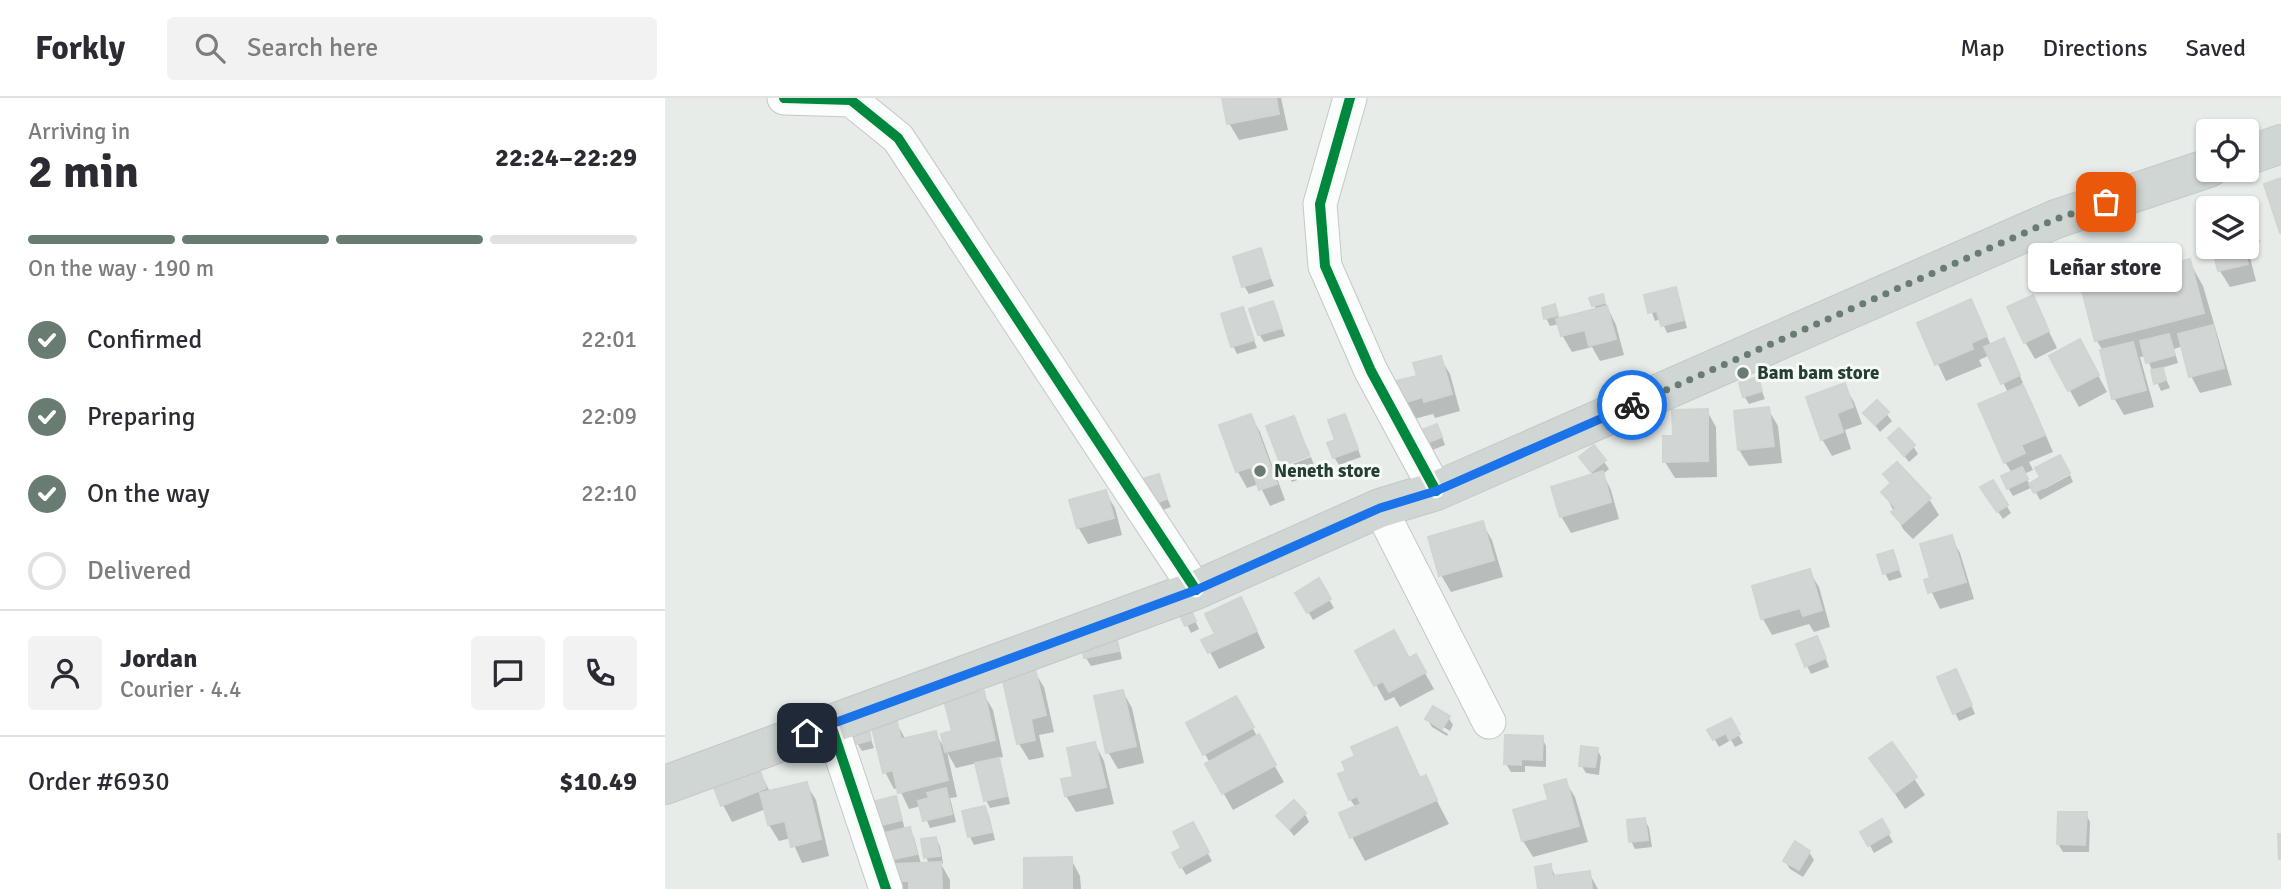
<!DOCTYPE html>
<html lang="en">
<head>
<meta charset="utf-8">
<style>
  :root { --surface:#fff; --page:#f2f2f3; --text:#2b2b33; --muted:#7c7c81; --line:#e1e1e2; --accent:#697c72 }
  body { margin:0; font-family:Signika,sans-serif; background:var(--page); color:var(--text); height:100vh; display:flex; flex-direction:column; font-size:26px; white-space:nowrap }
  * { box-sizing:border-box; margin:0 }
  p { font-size:23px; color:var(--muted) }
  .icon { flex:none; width:38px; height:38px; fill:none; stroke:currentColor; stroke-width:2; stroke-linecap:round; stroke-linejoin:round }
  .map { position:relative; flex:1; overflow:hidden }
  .drawer { display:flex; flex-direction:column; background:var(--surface); width:665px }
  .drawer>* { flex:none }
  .fabs { position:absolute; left:1531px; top:21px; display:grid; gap:14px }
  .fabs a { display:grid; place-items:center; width:63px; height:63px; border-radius:7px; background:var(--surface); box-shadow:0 2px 5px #0004; font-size:35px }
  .pin { position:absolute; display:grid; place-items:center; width:60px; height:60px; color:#fff; margin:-30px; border-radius:14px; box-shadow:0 4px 10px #0006 }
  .courier { position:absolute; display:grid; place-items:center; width:70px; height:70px; margin:-35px; border:5px solid #1a73e8; border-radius:50%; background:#fff; color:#222; box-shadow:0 2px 9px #0007 }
  .bubble { position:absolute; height:49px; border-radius:7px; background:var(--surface); box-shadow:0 2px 5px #0004; font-size:23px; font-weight:800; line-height:49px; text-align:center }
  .head em { font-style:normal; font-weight:800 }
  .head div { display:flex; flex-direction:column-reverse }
  .head { display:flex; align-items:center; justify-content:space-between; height:119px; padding:0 28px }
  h1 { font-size:46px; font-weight:800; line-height:52px }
  .bar { display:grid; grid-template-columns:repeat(4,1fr); gap:10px 7px; align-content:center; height:84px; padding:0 28px }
  .bar i { height:9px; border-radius:5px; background:var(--line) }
  .bar .on { background:var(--accent) }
  .bar p { grid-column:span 4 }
  .line { display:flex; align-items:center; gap:18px; padding:0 28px; border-top:2px solid var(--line) }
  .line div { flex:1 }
  .round { display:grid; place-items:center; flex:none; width:74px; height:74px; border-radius:7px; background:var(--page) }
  ol { padding:0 28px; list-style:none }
  li { display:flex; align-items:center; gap:21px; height:77px }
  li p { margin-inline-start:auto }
  li .icon { padding:7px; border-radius:50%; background:var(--accent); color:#fff; stroke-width:4 }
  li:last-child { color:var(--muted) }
  li i { width:38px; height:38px; border:4px solid var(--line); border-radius:50% }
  header { display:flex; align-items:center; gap:42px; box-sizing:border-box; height:98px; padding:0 35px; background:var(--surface); border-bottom:2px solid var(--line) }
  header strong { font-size:33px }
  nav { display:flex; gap:38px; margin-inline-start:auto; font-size:24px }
  .search { width:490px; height:63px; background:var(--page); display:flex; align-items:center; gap:18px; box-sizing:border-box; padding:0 24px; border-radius:7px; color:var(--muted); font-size:26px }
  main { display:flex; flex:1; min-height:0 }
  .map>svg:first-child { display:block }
  .shadow { fill:#0003 }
  .building { fill:#d1d5d3; stroke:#d0d5d2; stroke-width:2 }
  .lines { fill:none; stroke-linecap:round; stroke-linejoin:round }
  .minor-casing { stroke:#c4c9c6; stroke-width:35 }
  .major-casing { stroke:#c2cac6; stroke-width:40 }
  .minor { stroke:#fbfcfc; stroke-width:33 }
  .major { stroke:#cfd6d3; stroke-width:38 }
  .cycleway-casing { stroke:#f6faf7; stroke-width:15 }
  .cycleway { stroke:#00873e; stroke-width:10 }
  .done { stroke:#697c72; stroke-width:7; stroke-dasharray:0 12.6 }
  .route { stroke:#1a73e8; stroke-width:9 }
  .poi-dot { fill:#697c72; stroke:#f6faf7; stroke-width:2.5 }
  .labels { text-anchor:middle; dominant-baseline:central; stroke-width:6; stroke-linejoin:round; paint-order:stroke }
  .poi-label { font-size:19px; font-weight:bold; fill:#253f32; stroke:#f6faf7; text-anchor:start }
</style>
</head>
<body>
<header>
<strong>Forkly</strong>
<div class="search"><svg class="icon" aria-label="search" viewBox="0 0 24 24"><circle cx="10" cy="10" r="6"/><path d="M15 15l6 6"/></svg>Search here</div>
<nav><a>Map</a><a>Directions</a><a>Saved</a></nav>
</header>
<main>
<section class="drawer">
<div class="head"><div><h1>2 min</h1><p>Arriving in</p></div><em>22:24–22:29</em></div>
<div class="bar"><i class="on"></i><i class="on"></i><i class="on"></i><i></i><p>On the way · 190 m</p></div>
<ol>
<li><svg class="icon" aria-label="check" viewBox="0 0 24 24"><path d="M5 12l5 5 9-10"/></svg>Confirmed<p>22:01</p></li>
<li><svg class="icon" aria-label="check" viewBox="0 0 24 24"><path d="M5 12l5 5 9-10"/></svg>Preparing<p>22:09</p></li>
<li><svg class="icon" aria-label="check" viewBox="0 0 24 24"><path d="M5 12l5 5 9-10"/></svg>On the way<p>22:10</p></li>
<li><i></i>Delivered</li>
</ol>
<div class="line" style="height:126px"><a class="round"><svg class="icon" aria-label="person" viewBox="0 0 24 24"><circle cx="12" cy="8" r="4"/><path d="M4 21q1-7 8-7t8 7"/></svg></a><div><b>Jordan</b><p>Courier · 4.4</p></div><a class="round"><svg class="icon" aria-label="chat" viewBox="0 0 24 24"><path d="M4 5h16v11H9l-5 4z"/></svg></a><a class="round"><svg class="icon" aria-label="phone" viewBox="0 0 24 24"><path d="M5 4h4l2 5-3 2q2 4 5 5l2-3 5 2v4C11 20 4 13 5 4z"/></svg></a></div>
<div class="line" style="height:91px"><div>Order #6930</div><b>$10.49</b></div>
</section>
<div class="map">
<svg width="1616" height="791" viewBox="0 0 1616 791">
  <rect width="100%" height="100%" fill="#e7ece9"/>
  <g class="shadow">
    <polygon points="567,0 616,0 623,32 574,42 564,25"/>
    <polygon points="1586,117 1595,144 1586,146 1582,140 1582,118"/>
    <polygon points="1582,148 1591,183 1565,189 1555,173 1549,149"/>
    <polygon points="595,152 609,188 584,196 579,188"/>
    <polygon points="1524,163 1538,188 1567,287 1535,295 1526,278 1518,248 1509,251 1513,265 1496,270 1505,290 1496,293 1481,258 1475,259 1489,309 1459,317 1449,300 1438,253 1432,243 1418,191"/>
    <polygon points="1010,191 1014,199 1022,230 1002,235 996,221 990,223 981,198"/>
    <polygon points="937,198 951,227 959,257 935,263 927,249 907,254 897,237 894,226 885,228 881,220 889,208 895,222 932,213 929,207"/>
    <polygon points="1367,199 1392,250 1370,261 1360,244"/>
    <polygon points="1305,203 1326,247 1343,250 1358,285 1356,286 1367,305 1388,354 1364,364 1368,372 1359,376 1365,387 1378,380 1379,391 1405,377 1408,384 1375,402 1368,389 1348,398 1343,390 1347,375 1340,364 1343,295 1325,257 1314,262 1317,268 1281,283 1254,226"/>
    <polygon points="608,205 620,238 599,244 594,236"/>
    <polygon points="577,211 592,250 572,256 568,248"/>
    <polygon points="1386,259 1424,260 1442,294 1414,309"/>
    <polygon points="775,260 785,276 795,313 770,320 768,316 749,321 739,304 754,279"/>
    <polygon points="1092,281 1100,301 1084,306 1079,298"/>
    <polygon points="1179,287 1189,304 1197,326 1180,332 1186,351 1167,358 1157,341"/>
    <polygon points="1212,304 1227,323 1215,334 1201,315"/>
    <polygon points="1103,311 1113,328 1117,365 1084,368 1074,352"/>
    <polygon points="1042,313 1051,329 1052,379 1010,380 1000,364 1009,339"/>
    <polygon points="586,318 595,334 620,402 605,408 594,386 582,390 573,374 556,328"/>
    <polygon points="628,320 645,356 618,368 604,329"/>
    <polygon points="683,326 696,359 674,367 669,359"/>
    <polygon points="756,334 776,336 780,347 765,353"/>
    <polygon points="1226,341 1248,348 1253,356 1244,364"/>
    <polygon points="929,350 944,371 938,376 946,392 954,421 906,435 896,418 929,378 921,367"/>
    <polygon points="646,359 652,375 627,384 619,369"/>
    <polygon points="1220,377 1264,401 1274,417 1248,441 1238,431 1219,394 1226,387"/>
    <polygon points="493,378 506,409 486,416"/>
    <polygon points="1327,384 1346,415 1338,421 1322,398"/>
    <polygon points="440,394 450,410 457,437 423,446 413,429"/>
    <polygon points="817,425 827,442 838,479 786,494 776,477"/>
    <polygon points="1286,439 1295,455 1309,501 1275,511 1261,483 1267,481"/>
    <polygon points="1227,454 1237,479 1224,483 1220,475"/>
    <polygon points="1144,473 1154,489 1165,529 1149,534 1144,526 1107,537 1098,521 1089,490"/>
    <polygon points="653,483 669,510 648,522 632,495"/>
    <polygon points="514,510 526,514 534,531 526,535"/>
    <polygon points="585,518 600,550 554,571 539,543"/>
    <polygon points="416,538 452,539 457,561 426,568 421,560"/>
    <polygon points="1156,548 1164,569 1146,576 1142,568"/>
    <polygon points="693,554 744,562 751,559 769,591 735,609 729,599 720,603"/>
    <polygon points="369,573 379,589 389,634 374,637 379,659 364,662 354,646 339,580"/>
    <polygon points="1295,581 1310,616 1294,623 1290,615"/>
    <polygon points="458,594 467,610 479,665 453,671 443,654"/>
    <polygon points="318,595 328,612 338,659 332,660 337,670 345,706 325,710 321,702 312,665 291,670 282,654 292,699 285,700 291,724 265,730 256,708 244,711 234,690 229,691 220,674 232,626 241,642 270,635 280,651 289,635"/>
    <polygon points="570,600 619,684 568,712 542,666 545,665 523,626"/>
    <polygon points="783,619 788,627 785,633 767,622 767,626 783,636 782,638 767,629 762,621"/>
    <polygon points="1065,622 1078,645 1070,649 1066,642 1054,649 1045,633"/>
    <polygon points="202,630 209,650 197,653 192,645"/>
    <polygon points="731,631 756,681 760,680 784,726 700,763 687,739 691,710 685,701 683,674 692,659"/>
    <polygon points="877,640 881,648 881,669 860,668 860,674 846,674 841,666"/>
    <polygon points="430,646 439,663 449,706 411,714 401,698"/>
    <polygon points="1226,646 1260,697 1240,711 1206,660"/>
    <polygon points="932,651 936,659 934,677 921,675 916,667"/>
    <polygon points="89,662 105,694 141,686 151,702 164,758 137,765 126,740 114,743 104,727 101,711 67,724 58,707"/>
    <polygon points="900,683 910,699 923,744 868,759 858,743 850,713 885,704"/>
    <polygon points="230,700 234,708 240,732 244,731 249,739 256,766 264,766 261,759 270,740 275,748 278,765 276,766 285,782 285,791 237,791 215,728"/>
    <polygon points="320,710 324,718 330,742 309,747 305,739"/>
    <polygon points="640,716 644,724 629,738 613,718"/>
    <polygon points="1421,716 1425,724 1424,754 1398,754 1393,746"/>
    <polygon points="980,722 984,730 987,749 970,751 966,743"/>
    <polygon points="1217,724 1228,744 1209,755 1198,735"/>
    <polygon points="527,726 547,763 521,777 509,756 519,751"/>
    <polygon points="1144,754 1149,762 1138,779 1125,771 1120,763"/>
    <polygon points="406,761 415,778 416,791 361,791"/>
    <polygon points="885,768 891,779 924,775 933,791 874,791"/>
  </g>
  <g class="building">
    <polygon points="557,0 611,0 614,16 562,26"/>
    <polygon points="1616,80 1616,135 1615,135 1599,86"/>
    <polygon points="1567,104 1568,110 1544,110 1544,135 1537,112"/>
    <polygon points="1587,115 1592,136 1582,138 1582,116"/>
    <polygon points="1547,149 1578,149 1583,166 1553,173"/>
    <polygon points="596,150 605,180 577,189 568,159"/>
    <polygon points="1525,161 1539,215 1430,243 1416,189"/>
    <polygon points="1011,189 1019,222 996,228 992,213 983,215 979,197"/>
    <polygon points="938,196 940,205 927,208 924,200"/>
    <polygon points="1368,197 1384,233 1359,245 1342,209"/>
    <polygon points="1306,201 1322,238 1306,245 1308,251 1270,267 1252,225"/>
    <polygon points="608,203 617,230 593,237 584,211"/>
    <polygon points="890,206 893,217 879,221 877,210"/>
    <polygon points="942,208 951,241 924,248 920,232 896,238 891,221"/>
    <polygon points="578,209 589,242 566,249 556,216"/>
    <polygon points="1548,227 1559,270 1524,279 1513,236"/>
    <polygon points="1504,236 1510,257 1481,265 1475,243"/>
    <polygon points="1339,240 1355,277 1336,286 1319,249"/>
    <polygon points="1415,241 1434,277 1403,293 1384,258"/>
    <polygon points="1468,244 1481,292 1447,301 1435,252"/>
    <polygon points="776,258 787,296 759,304 758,299 738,305 731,283 752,278 748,265"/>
    <polygon points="1498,270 1501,282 1489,286 1486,272"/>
    <polygon points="1093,279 1097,293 1078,299 1074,285"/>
    <polygon points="1180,285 1188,309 1172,315 1178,334 1156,342 1141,299"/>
    <polygon points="1358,287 1380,337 1356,347 1360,355 1339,365 1313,306"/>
    <polygon points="1212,302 1224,314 1210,327 1198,315"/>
    <polygon points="1104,309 1109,348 1073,352 1069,313"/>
    <polygon points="1043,311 1043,363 998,364 998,338 1008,338 1007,312"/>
    <polygon points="586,316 612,386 594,392 586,369 571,374 554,327"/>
    <polygon points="680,316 693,351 668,360 662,345 670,342 663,322"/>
    <polygon points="629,318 644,358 616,368 601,328"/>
    <polygon points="772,326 777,339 759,346 754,333"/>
    <polygon points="1234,330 1250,347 1239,358 1223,340"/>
    <polygon points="929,347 941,362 926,374 914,359"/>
    <polygon points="1395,357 1405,375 1369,395 1364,386 1375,379 1370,370"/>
    <polygon points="1232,364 1266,400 1237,426 1226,414 1231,410 1216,394 1226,385 1218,376"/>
    <polygon points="1357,369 1363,381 1342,391 1336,378"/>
    <polygon points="938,373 946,404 895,419 886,389"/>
    <polygon points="494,376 502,401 480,409 471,383"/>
    <polygon points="1328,382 1343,407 1332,414 1315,389"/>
    <polygon points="441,392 449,420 412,430 404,402"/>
    <polygon points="818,423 829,462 774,478 763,439"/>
    <polygon points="1287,437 1301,484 1263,495 1259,482 1265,480 1255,446"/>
    <polygon points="1228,452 1234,471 1218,476 1212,457"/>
    <polygon points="1145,471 1157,512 1138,518 1135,510 1096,521 1087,488"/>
    <polygon points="654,480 666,501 642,515 630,495"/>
    <polygon points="576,499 592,533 543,555 536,542 550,536 540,516"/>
    <polygon points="522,504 531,523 520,528 511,509"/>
    <polygon points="448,529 454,553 419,560 414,536"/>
    <polygon points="729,532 744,560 751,556 761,574 724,594 718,583 709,588 690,553"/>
    <polygon points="1152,538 1161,560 1140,569 1131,546"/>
    <polygon points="370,571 381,617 366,621 370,642 352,646 337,579"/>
    <polygon points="1291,571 1307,607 1288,616 1272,579"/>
    <polygon points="458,592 471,648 441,655 429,598"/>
    <polygon points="319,593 330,642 280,654 276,636 287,633 279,602"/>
    <polygon points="571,598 589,629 538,657 521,625"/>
    <polygon points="768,608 785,618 777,631 760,621"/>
    <polygon points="1066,620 1075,636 1064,642 1061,635 1048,642 1042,632"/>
    <polygon points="232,624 236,641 271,633 283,682 233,695 228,672 218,675 207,630"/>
    <polygon points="203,628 206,642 191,646 187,632"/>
    <polygon points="732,629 755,680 761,677 772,702 685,740 674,715 696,706 692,698 684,702 673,676 681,673 677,664 690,658 686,649"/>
    <polygon points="594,636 611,667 557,696 540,666"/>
    <polygon points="840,637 878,638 877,662 856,661 856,667 839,666"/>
    <polygon points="430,644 441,689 400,698 396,681 408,679 402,650"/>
    <polygon points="1227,644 1252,679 1230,695 1204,660"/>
    <polygon points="916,648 933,650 930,669 914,668"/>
    <polygon points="90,659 101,690 56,708 45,679"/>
    <polygon points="334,660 342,698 319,703 310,665"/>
    <polygon points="901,681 914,728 857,743 848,712 883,702 879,687"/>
    <polygon points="142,684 156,741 126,749 120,723 103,727 95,695"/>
    <polygon points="281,690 287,716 258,723 253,703 264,700 262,695"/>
    <polygon points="231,698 237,722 213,728 207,704"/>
    <polygon points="629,702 641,715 624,731 611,718"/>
    <polygon points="320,708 327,734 303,739 297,713"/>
    <polygon points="1393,714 1422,714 1420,747 1392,746"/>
    <polygon points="980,720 983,742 964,744 962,722"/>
    <polygon points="1217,721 1225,735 1203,748 1195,734"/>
    <polygon points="528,724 544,754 515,770 507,755 516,750 508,734"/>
    <polygon points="245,729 252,756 225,762 219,735"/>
    <polygon points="1613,736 1616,736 1616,761 1614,761"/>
    <polygon points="271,739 275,758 259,760 256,741"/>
    <polygon points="1130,743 1145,753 1134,772 1118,763"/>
    <polygon points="407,759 407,791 359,791 359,760"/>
    <polygon points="276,764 277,791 244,791 244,783 230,783 229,766"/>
    <polygon points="886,766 887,778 925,773 927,791 873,791 870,769"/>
  </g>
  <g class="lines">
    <g class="minor-casing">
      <g id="minor">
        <polyline points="119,0 186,2 233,40 531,492"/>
        <polyline points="685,0 655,106 660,168 706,273 771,393"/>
        <polyline points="715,410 824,624"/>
        <polyline points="166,627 221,791"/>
      </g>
    </g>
    <g class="major-casing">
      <g id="major">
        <polyline points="1582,58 1616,46"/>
        <polyline points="0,687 531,492 715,410 771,393 1391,121 1544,70"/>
      </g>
    </g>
    <use href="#minor" class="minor"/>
    <use href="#major" class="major"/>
    <g class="cycleway-casing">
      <g id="cycleway">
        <polyline points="119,0 186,2 233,40 531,492"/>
        <polyline points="685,0 655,106 660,168 706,273 771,393"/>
        <polyline points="166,627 221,791"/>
      </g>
    </g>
    <use href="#cycleway" class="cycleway"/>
  </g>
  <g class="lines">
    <polyline class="done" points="967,307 1391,121 1441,104"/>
    <polyline class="route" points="142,635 531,492 715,410 771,393 967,307"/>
  </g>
  <g class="poi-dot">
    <circle cx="1078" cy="275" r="7"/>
    <circle cx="595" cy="373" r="7"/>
  </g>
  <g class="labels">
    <g class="poi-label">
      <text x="1092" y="275">Bam bam store</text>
      <text x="609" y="373">Neneth store</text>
    </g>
  </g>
</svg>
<div class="fabs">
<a><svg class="icon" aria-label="locate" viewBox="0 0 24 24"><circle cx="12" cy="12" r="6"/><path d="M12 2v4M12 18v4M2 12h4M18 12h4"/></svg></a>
<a><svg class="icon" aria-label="layers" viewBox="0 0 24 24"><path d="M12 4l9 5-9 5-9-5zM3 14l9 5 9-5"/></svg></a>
</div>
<div class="pin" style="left:1441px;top:104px;background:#ea580c"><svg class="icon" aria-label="bag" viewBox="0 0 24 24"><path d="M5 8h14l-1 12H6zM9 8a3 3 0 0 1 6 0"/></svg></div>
<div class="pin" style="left:142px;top:635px;background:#1f2937"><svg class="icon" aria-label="home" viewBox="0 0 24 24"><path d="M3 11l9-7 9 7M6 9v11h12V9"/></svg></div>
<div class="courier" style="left:967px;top:307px"><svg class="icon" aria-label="bike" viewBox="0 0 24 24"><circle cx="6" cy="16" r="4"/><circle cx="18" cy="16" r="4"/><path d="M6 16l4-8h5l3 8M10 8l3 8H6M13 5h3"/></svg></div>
<div class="bubble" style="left:1363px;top:145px;width:154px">Leñar store</div>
</div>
</main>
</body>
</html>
